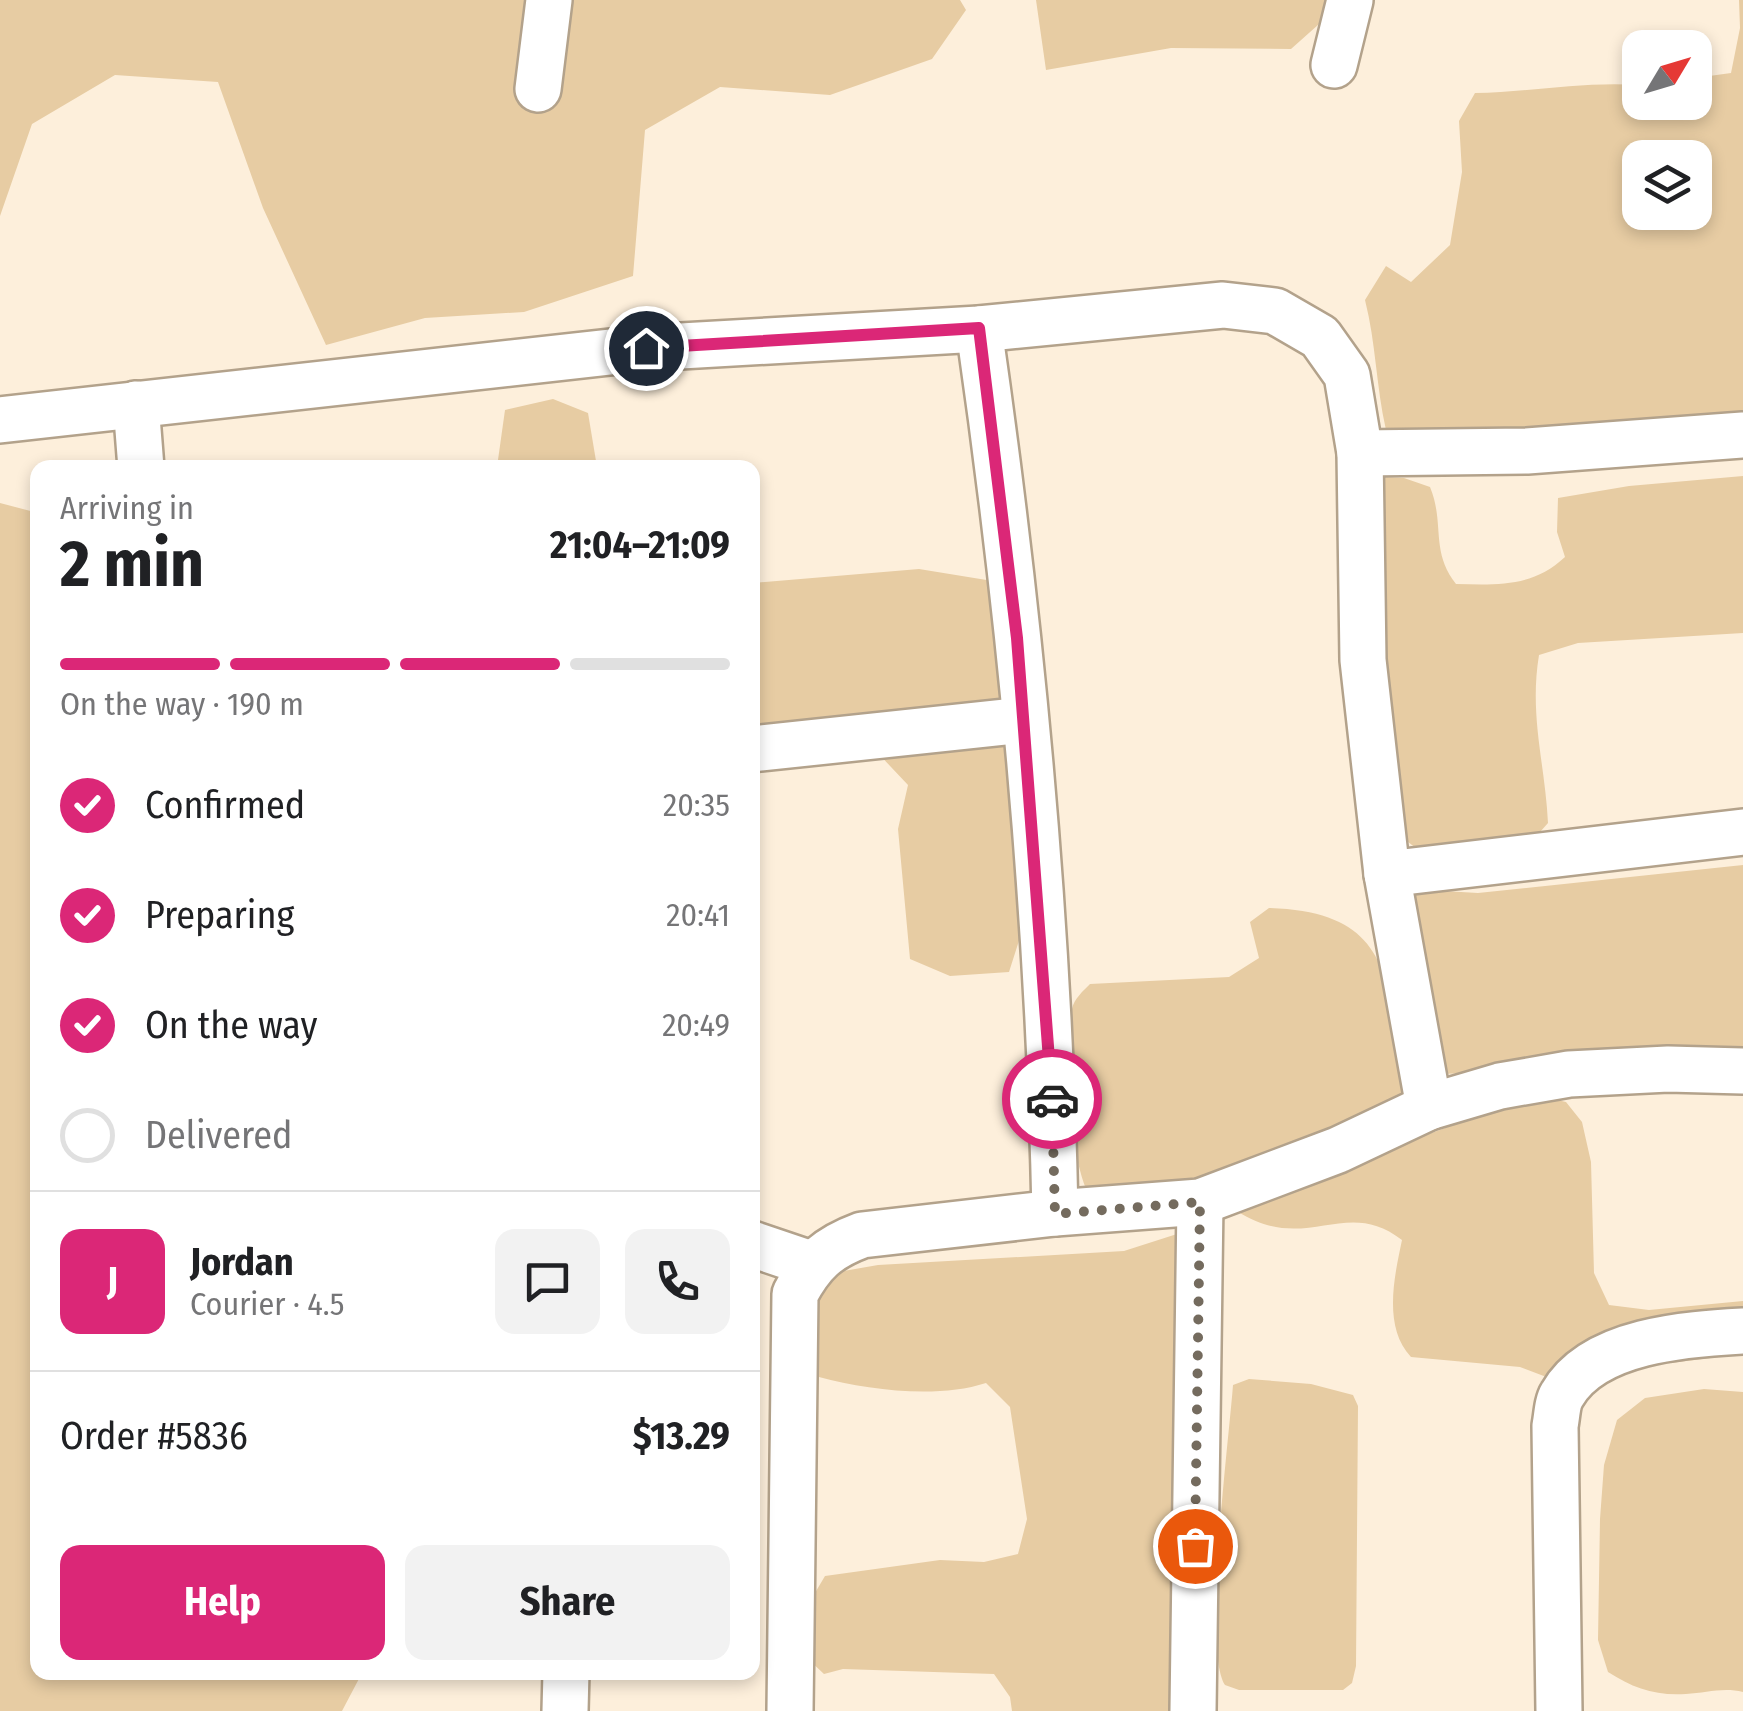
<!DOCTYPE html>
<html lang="en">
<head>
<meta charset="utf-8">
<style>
  :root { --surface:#fff; --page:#f2f2f2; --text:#202124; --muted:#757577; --line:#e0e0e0; --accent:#db2777 }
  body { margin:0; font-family:"Fira Sans Condensed",sans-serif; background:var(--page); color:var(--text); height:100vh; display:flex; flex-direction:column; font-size:38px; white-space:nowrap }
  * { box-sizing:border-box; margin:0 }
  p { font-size:32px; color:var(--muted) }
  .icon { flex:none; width:55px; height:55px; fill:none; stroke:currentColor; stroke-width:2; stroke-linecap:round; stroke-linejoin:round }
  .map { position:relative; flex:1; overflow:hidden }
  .sheet { position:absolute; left:30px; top:460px; width:730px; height:1220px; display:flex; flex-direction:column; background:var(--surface); border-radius:20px; box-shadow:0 5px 15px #0003 }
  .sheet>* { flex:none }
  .needle { width:65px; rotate:52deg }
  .tools { position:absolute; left:1622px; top:30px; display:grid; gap:20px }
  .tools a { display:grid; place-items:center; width:90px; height:90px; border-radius:20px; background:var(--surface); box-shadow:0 5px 15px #0003; font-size:50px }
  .pin { position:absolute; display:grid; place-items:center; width:85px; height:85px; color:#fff; margin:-42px; border:5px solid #fff; border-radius:50%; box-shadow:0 2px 10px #0007 }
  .courier { position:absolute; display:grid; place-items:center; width:100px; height:100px; margin:-50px; border:8px solid #db2777; border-radius:50%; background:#fff; color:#222; box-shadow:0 2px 12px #0007 }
  .headline em { font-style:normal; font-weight:700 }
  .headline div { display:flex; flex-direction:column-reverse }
  .headline { display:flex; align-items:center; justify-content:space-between; height:170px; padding:0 30px }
  h1 { font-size:65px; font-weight:700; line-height:75px }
  .bar { display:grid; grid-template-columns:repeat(4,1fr); gap:15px 10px; align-content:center; height:120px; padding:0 30px }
  .bar i { height:12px; border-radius:8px; background:var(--line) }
  .bar .selected { background:var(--accent) }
  .bar p { grid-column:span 4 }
  .line { display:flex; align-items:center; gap:25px; padding:0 30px; border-top:2px solid var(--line) }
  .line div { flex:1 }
  .round { display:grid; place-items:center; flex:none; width:105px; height:105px; border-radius:20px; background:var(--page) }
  ol { padding:0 30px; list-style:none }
  li { display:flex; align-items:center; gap:30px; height:110px }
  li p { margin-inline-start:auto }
  li .icon { padding:10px; border-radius:50%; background:var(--accent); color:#fff; stroke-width:4 }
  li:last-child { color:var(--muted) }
  li i { width:55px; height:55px; border:5px solid var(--line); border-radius:50% }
  .button { display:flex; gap:20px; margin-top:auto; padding:20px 30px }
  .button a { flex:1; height:115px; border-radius:20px; background:var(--accent); color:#fff; font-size:40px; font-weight:700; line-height:115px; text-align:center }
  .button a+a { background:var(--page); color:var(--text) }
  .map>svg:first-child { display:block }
  .green { fill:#e7cca3; fill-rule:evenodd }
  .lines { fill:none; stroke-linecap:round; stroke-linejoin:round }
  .street-casing { stroke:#b3a28b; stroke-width:50 }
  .street { stroke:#fff; stroke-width:45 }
  .done { stroke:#746b5e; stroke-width:10; stroke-dasharray:0 18 }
  .route { stroke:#db2777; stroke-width:12 }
</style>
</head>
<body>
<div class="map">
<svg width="1743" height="1711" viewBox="0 0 1743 1711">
  <rect width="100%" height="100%" fill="#fdefdb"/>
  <g class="green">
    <polygon points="0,0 960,0 966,10 932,59 830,95 720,87 645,130 633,276 524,312 425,318 326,345 263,208 218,82 115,75 32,124 0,216"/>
    <polygon points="1036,0 1346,0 1291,49 1171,48 1046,70"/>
    <path d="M1739,0h4v431l-318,11 -39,-12c-10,-44 -10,-87 -21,-130l21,-34 25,16 39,-37 12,-73 -3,-51 16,-28c56,-1 109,-12 165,-8v17h55v-24l36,-5 9,-45zM1640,158h55v54h-55z"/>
    <polygon points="553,399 588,413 597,467 497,467 505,410"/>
    <path d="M1743,476v157l-165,10 -39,12c-10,61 6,108 9,168l-16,18 -107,14 -26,-20 -19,-142 -1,-190 5,-26 20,1 26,9c15,36 0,64 26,97 42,1 77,3 109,-27l-8,-25 1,-34 71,-12z"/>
    <polygon points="0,503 38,513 38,1672 362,1673 342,1711 0,1711"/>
    <polygon points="919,569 1011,584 1024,925 1009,972 950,976 910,959 898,829 908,785 874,749 753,767 753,583"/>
    <polygon points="1743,865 1743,1065 1438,1074 1410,889 1478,893"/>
    <path d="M1269,908c132,4 117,82 136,188l-193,90 -126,3c-17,-45 -25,-133 -14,-180 2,-10 11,-18 18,-25l139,-7 30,-19 -9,-36z"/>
    <path d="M1540,1096l26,6 16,20 9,40 3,111 15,32 40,5 94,-9v53l-194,24 -29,-11 -109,-10c-28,-30 -17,-79 -9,-117 -57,-45 -96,16 -165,-29 102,-40 198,-84 303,-115z"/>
    <path d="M1205,1225l-7,486h-186l-2,-14 -16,-23 -151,-5 -19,5 -16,-15 1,-56 16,-27 115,-16 44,2 34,-8 9,-35 -17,-112 -24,-24c-49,16 -118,7 -167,-6l-15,-32 6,-44 28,-29 40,-7 246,-14z"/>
    <path d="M1249,1379l62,5 42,11 5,11 -2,260 -4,17 -9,7h-104l-14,-5c-23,-36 4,-245 8,-300z"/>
    <path d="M1704,1389l39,3v300c-20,-5 -37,1 -57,2 -31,2 -53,-6 -78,-22l-10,-32 2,-121 4,-54 13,-45 28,-22z"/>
  </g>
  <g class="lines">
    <g class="street-casing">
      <g id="street">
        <polyline points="1334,65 1350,0"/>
        <polyline points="538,89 549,0"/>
        <path d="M979,329c42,292 70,589 76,884l145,-11 138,-52 91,-43 71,-21 69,-12 99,-5 75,2"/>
        <polyline points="136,404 141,468"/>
        <polyline points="0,420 646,348 979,329 1223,305 1275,311 1320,337 1347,375 1360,453 1527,451 1743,435"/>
        <polyline points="1360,453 1363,660 1387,874 1743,832"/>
        <polyline points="752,749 1024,720"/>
        <polyline points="1387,874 1429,1107"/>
        <polyline points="752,1244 811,1264"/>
        <polyline points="565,1711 566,1672"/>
        <path d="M790,1711l5,-417c17,-32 32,-46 67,-59l193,-22"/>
        <polyline points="1193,1711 1200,1202"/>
        <path d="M1559,1711l-4,-285c2,-10 2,-23 7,-31 31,-55 125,-61 181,-64"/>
      </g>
    </g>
    <use href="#street" class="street"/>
  </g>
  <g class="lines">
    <polyline class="done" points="1052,1099 1055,1214 1200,1202 1195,1546"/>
    <polyline class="route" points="646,348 979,328 1017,638 1052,1099"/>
  </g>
</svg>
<div class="tools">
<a><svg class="needle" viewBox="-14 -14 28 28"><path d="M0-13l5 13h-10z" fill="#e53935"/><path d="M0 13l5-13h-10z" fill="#757577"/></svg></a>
<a><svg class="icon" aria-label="layers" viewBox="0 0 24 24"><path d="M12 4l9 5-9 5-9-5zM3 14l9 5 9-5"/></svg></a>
</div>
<div class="pin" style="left:1195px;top:1546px;background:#ea580c"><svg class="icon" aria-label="bag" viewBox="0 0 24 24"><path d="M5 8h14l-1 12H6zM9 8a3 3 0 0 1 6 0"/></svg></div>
<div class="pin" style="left:646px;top:348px;background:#1f2937"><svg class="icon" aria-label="home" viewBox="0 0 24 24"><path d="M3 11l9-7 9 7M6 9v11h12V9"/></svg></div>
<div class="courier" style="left:1052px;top:1099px"><svg class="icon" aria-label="car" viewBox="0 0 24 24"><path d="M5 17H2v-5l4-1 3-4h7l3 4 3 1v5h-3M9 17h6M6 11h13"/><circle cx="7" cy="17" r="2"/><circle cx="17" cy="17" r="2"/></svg></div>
<section class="sheet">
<div class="headline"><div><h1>2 min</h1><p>Arriving in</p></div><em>21:04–21:09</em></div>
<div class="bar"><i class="selected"></i><i class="selected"></i><i class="selected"></i><i></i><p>On the way · 190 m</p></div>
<ol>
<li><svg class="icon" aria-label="check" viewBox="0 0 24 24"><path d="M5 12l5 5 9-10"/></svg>Confirmed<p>20:35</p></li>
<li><svg class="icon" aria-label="check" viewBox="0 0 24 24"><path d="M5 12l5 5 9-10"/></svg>Preparing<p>20:41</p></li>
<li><svg class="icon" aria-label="check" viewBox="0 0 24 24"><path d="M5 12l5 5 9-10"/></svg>On the way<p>20:49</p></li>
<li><i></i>Delivered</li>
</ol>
<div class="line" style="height:180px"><b class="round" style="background:var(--accent);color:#fff">J</b><div><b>Jordan</b><p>Courier · 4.5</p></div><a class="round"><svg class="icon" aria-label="chat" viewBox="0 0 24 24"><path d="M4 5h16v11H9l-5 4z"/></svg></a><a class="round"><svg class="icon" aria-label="phone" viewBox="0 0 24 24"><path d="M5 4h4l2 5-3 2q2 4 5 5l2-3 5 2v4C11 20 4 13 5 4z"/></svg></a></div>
<div class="line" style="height:130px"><div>Order #5836</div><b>$13.29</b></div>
<div class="button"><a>Help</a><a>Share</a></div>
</section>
</div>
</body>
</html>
